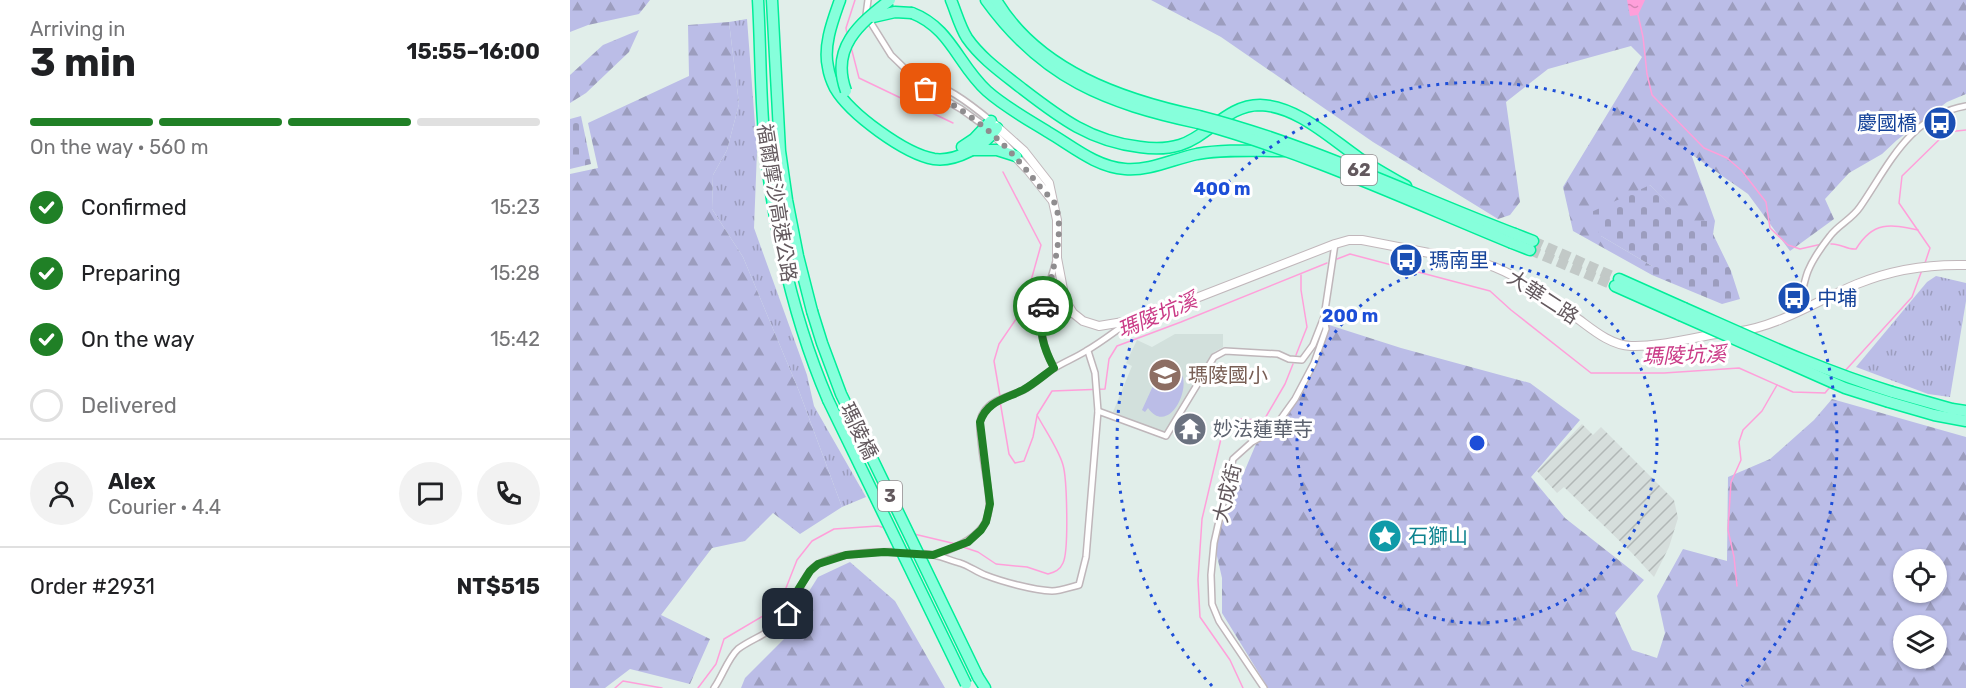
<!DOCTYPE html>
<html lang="en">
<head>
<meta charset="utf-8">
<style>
  :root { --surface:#fff; --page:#f2f2f2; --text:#202124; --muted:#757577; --line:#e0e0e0; --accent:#208026 }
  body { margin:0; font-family:Rubik,"Noto Sans TC",sans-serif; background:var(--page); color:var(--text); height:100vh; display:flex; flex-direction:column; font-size:22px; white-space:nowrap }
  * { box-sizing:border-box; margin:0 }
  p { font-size:20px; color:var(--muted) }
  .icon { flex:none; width:33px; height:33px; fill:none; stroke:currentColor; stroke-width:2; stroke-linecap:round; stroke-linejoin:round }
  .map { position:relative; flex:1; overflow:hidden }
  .sheet { display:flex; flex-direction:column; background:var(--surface); width:570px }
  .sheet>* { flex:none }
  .fabs { position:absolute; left:1323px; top:549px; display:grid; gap:12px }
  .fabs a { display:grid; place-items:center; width:54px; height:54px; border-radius:50%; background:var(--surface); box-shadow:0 2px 4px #0004; font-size:30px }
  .pin { position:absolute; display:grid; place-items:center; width:51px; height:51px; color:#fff; margin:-26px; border-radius:12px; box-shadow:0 3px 9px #0006 }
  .courier { position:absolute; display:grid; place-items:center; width:60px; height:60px; margin:-30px; border:4px solid #208026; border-radius:50%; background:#fff; color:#222; box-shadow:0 2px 8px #0007 }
  .headline em { font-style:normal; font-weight:700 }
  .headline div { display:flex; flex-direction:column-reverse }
  .headline { display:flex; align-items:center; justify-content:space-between; height:102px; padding:0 30px }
  h1 { font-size:39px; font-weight:700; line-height:45px }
  .bar { display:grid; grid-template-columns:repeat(4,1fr); gap:9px 6px; align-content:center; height:72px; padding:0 30px }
  .bar i { height:8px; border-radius:4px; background:var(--line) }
  .bar .current { background:var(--accent) }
  .bar p { grid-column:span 4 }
  .line { display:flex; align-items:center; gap:15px; padding:0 30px; border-top:2px solid var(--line) }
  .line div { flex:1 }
  .round { display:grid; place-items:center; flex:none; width:63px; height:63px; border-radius:32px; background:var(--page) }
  ol { padding:0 30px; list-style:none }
  li { display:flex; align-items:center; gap:18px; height:66px }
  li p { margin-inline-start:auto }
  li .icon { padding:6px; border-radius:50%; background:var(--accent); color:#fff; stroke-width:4 }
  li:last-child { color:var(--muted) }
  li i { width:33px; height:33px; border:3px solid var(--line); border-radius:50% }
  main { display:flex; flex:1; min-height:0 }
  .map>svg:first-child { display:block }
  .industrial { fill:url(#industrial-furrows) }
  .education { fill:#d2e0dc }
  .grass { fill:url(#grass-tufts) }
  .forest { fill:url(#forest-firs); fill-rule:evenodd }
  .cemetery { fill:url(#cemetery-stones) }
  .park { fill:#bbbde7 }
  .water { fill:url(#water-ripples) }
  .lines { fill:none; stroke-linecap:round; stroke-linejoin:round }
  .stream { stroke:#ff9fda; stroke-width:1.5 }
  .highway-tunnel { stroke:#c2c9c7; stroke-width:10; stroke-dasharray:10 5; stroke-linecap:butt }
  .street-casing { stroke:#bfb6ba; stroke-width:8 }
  .secondary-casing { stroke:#c1b7bb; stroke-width:10 }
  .highway-casing { stroke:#0e9; stroke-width:13 }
  .street { stroke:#fff; stroke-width:5 }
  .secondary { stroke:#fff; stroke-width:8 }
  .highway { stroke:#86ffdb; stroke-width:10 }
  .highway-bridge-casing { stroke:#0e9; stroke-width:13; stroke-linecap:butt }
  .highway-bridge { stroke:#86ffdb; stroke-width:10 }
  .done { stroke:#8f8d8f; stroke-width:6; stroke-dasharray:0 10.8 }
  .route { stroke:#208026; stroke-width:8 }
  .ring { fill:none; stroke:#1d4ed8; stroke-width:3; stroke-dasharray:3 6 }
  .labels { text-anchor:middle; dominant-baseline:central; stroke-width:6; stroke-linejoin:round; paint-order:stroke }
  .shield { fill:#fff; stroke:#928b8e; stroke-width:1.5 }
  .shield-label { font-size:18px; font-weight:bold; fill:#63595e }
  .transit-label { font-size:20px; fill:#164399; stroke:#fff; text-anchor:start }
  .street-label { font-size:20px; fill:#63595e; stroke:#fff }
  .education-label { font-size:20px; fill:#785e54; stroke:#fff; text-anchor:start }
  .worship-label { font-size:20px; fill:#5b616d; stroke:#fff; text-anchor:start }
  .culture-label { font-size:20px; fill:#0d838f; stroke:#fff; text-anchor:start }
  .water-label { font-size:21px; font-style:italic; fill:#ca3b87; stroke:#fff }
  .centre { fill:#1d4ed8; stroke:#fff; stroke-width:3 }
  .ring-label { font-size:18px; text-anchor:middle; font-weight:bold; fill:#1d4ed8; stroke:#fff; stroke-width:6; stroke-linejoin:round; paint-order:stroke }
</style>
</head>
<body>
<main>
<section class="sheet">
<div class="headline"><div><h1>3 min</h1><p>Arriving in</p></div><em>15:55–16:00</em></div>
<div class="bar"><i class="current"></i><i class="current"></i><i class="current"></i><i></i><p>On the way · 560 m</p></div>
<ol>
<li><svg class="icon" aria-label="check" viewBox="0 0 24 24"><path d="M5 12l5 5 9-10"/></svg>Confirmed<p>15:23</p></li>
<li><svg class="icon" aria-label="check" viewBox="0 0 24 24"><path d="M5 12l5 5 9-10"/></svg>Preparing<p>15:28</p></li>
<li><svg class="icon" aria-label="check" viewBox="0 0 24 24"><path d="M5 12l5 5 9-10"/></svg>On the way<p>15:42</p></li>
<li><i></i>Delivered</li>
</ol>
<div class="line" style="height:108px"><a class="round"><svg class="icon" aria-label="person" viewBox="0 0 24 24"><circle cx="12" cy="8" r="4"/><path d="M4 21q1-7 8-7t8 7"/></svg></a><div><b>Alex</b><p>Courier · 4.4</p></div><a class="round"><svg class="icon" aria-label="chat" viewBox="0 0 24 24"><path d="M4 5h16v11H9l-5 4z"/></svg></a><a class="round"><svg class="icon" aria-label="phone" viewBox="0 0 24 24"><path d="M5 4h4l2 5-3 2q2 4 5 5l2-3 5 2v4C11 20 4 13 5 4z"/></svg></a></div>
<div class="line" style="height:78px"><div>Order #2931</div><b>NT$515</b></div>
</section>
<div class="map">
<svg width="1396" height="688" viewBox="0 0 1396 688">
  <defs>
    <pattern id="industrial-furrows" width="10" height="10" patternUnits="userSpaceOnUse" patternTransform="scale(1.5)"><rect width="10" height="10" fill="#d6dedc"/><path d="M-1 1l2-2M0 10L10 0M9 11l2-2" fill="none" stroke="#b1b7b6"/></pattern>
    <pattern id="grass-tufts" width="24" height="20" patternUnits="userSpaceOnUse" patternTransform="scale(1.5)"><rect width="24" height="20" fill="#bbbde7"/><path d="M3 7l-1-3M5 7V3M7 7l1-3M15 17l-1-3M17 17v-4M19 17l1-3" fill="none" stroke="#9c9dbe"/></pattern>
    <pattern id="forest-firs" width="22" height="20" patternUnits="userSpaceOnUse" patternTransform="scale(1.5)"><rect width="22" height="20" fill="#bbbde7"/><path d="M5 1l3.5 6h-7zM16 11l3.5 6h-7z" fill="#9c9dbe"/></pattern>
    <pattern id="cemetery-stones" width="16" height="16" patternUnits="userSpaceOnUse" patternTransform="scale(1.5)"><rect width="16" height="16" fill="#bbbde7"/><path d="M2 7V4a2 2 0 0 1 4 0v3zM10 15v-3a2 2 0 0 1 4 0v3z" fill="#9c9dbe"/></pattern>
    <pattern id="water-ripples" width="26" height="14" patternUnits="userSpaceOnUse" patternTransform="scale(1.5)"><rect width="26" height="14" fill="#ff9fda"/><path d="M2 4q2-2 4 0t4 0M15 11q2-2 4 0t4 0" fill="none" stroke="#d285b4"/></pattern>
  </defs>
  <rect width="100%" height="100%" fill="#e1eeea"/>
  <polygon class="industrial" points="1012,424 1023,435 1031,427 1104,500 1108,518 1099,547 1084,577 1061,552 994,487 987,493 967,471"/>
  <polygon class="education" points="605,334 653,334 653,347 644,352 626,386 599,431 591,432 543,412 562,366 556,363 567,340 582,347"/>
  <g class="grass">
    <polygon points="177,19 187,151 184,228 237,375 244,406 296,497 272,507 229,391 173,257 142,209 143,175 157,150 169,104 159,22"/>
    <polygon points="1366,276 1396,283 1396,301 1380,397 1358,394 1286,367 1357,282"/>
  </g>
  <g class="forest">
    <polygon points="0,0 80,0 69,14 18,25 0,32"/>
    <polygon points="581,0 1396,0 1396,94 1377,102 1327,140 1312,154 1279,173 1255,199 1264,219 1220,251 1178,194 1121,154 1145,221 1117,222 1080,185 1031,236 1082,266 1082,275 1003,231 993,187 1072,57 1061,46 978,69 936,102 950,202 940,215 928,219 803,142 651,37"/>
    <polygon points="159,22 169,104 157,150 143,175 142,209 173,257 229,391 272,507 230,534 203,513 175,541 142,548 91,615 140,639 120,684 60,669 35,688 0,688 0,174 28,168 18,123 119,76 118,25"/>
    <polygon points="69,30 59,52 16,93 0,103 0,75 33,45"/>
    <path d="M756,324l75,24 129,35 50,37 -49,57 34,41 79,62 -29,33 17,37 25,8 8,-25 -8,-37 26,-47 44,12 1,-84 42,-18 44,-39 18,-21 134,38v251h-698l-46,-75v-35l-8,-35 42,-99 19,-11 32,-48 10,-21zM1334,560h32v32h-32zM1334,626h32v32h-32z"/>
    <polygon points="280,562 325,601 375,688 171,688 175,678 220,633 238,593 248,577"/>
  </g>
  <g class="cemetery">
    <polygon points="11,116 21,164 0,169 0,119"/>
    <polygon points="1080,185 1117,221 1145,221 1143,234 1161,271 1170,299 1152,304 1082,275 1082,266 1031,236 1017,214"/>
  </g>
  <path class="park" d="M592,366l3,1 -1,4h7l11,4c8,18 -15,60 -34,33l-3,4 -3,-2z"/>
  <polygon class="water" points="1057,0 1075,0 1068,15 1060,16"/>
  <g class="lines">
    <g class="stream">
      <polyline points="1068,15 1073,37 1077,74 1082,95 1134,148 1157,158 1172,171 1196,202 1200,228 1218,245 1230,249 1252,244"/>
      <polyline points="277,34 276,28 285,0"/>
      <polyline points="281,47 289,78 383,123"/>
      <path d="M1261,244c9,-1 16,6 25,5 17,-28 34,-25 62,-19"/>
      <polyline points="767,259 780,254 920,291 941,310 1021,373 1094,373 1169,368 1223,392 1255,393 1260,387"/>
      <polyline points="1355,263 1360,248 1329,203 1332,176 1377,132 1396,130"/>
      <polyline points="726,355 737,327 731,290 731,275"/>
      <polyline points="1274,372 1342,297 1352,270"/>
      <polyline points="430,396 424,361 429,344 453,309 471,245 433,172"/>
      <polyline points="430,401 439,454 445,463 454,461 463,437 467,416"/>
      <polyline points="344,534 386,544"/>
      <path d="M393,547l15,5 18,12 31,3 21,7c7,-2 12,-4 15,-11 6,-12 4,-84 0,-98 -4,-15 -18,-35 -26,-50l15,-24 53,-2 4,-30 8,-13 64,-24 146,-59"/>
      <polyline points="1167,586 1164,557 1158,530 1161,482 1171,460 1169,442 1173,430 1192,411 1207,385"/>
      <polyline points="45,688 53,681 92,688"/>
      <polyline points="128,688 146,664 154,639 198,613 216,588 227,560 242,541 264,529 308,526 315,528"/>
      <polyline points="673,688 660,660 630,617 628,580 632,519 654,426 667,419 694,420 715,384 723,364"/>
    </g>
    <g class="highway-tunnel">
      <polyline points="963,241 1049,279"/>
      <polyline points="960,250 1045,286"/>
    </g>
    <g class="street-casing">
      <g id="street">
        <polyline points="298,0 296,15 321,55 356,89 391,109 416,127"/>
        <path d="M345,77c29,7 53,25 76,44"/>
        <polyline points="472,314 495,300"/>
        <path d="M1217,317c3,-6 8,-10 11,-15 5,-9 6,-21 10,-31 4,-10 15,-26 22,-35 8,-11 22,-17 30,-29 29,-42 49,-91 106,-101"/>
        <polyline points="518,351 525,373 528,411"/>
        <path d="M484,368c-23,-42 -10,-64 2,-107"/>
        <path d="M365,555c77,-26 51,-53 46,-116 -1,-9 -3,-19 3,-27 8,-14 30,-16 43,-24 9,-6 17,-13 26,-19 11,-7 22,-11 33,-18 14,-8 28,-19 41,-28"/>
        <path d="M144,688c8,-11 14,-30 24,-39 13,-10 31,-15 42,-27 14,-14 17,-35 30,-51 18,-23 97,-21 124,-16 9,2 18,6 26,8 9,3 17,9 25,12 18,7 48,15 67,16 8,0 19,-4 27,-6l7,-28 12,-146 68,25 48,-79 11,-6 53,3 11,5 13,1 11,-15 11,-28"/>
        <polyline points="694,688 649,621 642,604 641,575 644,543 663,459 682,442 702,431 725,399 744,363 756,329 754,317 765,244"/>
      </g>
    </g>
    <g class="secondary-casing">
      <g id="secondary">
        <path d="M425,125l29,26 25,32 8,37v38l8,42 8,13 10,8 16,5 30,-5 57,-19 149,-58 14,-4h13l124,24c33,11 60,33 88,52 17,12 35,29 57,30 30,1 62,-9 92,-13"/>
        <polyline points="419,129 458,170 482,200"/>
        <path d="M1166,332c44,-6 80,-31 121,-48 34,-14 72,-20 109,-19"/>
      </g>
    </g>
    <g class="highway-casing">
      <g id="highway">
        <path d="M188,0c3,52 2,105 8,156 10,84 29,167 62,244"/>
        <polyline points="202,0 210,151 217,200 228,256 242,311"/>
        <path d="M270,0c-7,20 -17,45 -12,67 1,7 4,15 7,21 15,26 70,66 99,71 22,3 51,-13 63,-31"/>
        <path d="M381,0c5,12 9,27 16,38 14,20 34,34 53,49 39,30 69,54 120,60 13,2 27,2 40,-2 29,-9 47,-40 80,-40 37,1 70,33 99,53 15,10 31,19 47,28"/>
        <path d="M416,0c57,79 120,103 212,123"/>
        <path d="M426,0c42,71 127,100 203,116"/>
        <path d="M342,13c39,15 46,52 75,78 18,16 40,28 61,41 24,14 48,35 77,37 25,2 48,-10 72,-15 28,-5 58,-3 87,-3"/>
        <polyline points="392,147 404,139 421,121"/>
        <polyline points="401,150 427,150 446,156"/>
        <polyline points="945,234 963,241"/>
        <polyline points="942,243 960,250"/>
        <polyline points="1049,279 1114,308"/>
        <polyline points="1045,286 1110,315"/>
        <polyline points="1322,392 1382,409 1396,411"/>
        <polyline points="1319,402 1364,415 1396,421"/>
        <polyline points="408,677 415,688"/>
      </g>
    </g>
    <use href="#street" class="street"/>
    <use href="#secondary" class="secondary"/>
    <use href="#highway" class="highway"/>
    <g class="highway-bridge-casing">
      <g id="highway-bridge">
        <polyline points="303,17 325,12 342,13"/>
        <path d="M276,91c-16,-43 13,-67 44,-91"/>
        <path d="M629,116c110,28 211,78 316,118"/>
        <path d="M628,123c109,30 209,77 314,120"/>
        <path d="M1114,308c68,30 136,62 208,84"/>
        <polyline points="242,311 252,343 271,394 408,677"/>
        <polyline points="1110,315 1275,388 1319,402"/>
        <polyline points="258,400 396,684"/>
      </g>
    </g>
    <use href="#highway-bridge" class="highway-bridge"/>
  </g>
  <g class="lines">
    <path class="done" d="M356,89c53,29 78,52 115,99 4,5 10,9 13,14 13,27 -3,77 -11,104"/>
    <path class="route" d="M218,614l10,-24 12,-19 8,-7 28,-9 38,-3 49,3 35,-13 13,-12 5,-8 4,-18 -10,-82c7,-21 25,-23 43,-32 11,-6 21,-15 31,-22 -11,-21 -16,-38 -11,-62"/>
  </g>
  <g class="ring">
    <circle cx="907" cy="443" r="180"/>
    <path d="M642 686A360 360 0 1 1 1172 686"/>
  </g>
  <defs>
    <g id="bus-disc" transform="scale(1.725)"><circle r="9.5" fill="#1a4fb4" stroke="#fff"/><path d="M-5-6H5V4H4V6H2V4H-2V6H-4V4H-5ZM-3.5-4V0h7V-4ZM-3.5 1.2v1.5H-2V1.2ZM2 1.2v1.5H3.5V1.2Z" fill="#fff"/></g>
    <g id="school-disc" transform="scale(1.725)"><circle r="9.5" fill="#8d6e63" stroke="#fff"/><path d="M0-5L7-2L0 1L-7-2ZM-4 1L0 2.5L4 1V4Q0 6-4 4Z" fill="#fff"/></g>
    <g id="temple-disc" transform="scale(1.725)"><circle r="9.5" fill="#6b7280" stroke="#fff"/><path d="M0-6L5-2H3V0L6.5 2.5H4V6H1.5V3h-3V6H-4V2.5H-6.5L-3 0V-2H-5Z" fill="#fff"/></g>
    <g id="sight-disc" transform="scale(1.725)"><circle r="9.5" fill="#0f9aa8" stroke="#fff"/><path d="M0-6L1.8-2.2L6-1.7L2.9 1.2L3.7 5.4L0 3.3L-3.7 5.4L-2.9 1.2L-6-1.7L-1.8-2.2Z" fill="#fff"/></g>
  </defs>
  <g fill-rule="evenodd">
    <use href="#bus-disc" x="1370" y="123"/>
    <use href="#bus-disc" x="836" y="260"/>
    <use href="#bus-disc" x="1224" y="298"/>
    <use href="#school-disc" x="595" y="375"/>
    <use href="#temple-disc" x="620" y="429"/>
    <use href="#sight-disc" x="815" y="536"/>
  </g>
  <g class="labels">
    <g class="shield">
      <rect x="771" y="155" width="36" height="30" rx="4.5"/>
      <rect x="308" y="481" width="24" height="30" rx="4.5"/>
    </g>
    <g class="shield-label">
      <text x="789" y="170">62</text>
      <text x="320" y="496">3</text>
    </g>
    <g class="transit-label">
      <text x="1347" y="123" text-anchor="end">慶國橋</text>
      <text x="859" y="260">瑪南里</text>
      <text x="1247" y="298">中埔</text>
    </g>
    <g class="street-label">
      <text transform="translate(207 203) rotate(81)">福爾摩沙高速公路</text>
      <text transform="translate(973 297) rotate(33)">大華二路</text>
      <text transform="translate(289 431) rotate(64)">瑪陵橋</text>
      <text transform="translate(657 493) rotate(-76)">大成街</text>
    </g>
    <g class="education-label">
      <text x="618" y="375">瑪陵國小</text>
    </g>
    <g class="worship-label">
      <text x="643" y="429">妙法蓮華寺</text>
    </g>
    <g class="culture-label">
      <text x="838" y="536">石獅山</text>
    </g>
    <g class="water-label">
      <text transform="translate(587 315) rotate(-23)">瑪陵坑溪</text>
      <text transform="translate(1114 355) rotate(-2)">瑪陵坑溪</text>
    </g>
  </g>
  <circle cx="907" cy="443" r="9" class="centre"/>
  <g class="ring-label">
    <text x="652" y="195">400 m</text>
    <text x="780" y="322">200 m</text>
  </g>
</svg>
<div class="fabs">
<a><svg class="icon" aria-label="locate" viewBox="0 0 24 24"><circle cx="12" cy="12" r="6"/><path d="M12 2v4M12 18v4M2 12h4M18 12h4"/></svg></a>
<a><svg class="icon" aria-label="layers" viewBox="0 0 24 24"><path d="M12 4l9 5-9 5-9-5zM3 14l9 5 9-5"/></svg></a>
</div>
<div class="pin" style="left:356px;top:89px;background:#ea580c"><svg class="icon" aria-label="bag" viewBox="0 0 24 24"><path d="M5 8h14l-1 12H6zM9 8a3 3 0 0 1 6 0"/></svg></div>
<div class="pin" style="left:218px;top:614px;background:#1f2937"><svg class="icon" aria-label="home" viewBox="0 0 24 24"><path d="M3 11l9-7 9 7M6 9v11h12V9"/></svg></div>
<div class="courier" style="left:473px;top:306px"><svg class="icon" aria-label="car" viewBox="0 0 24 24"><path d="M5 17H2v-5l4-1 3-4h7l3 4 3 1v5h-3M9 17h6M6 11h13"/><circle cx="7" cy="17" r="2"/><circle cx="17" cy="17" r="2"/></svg></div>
</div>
</main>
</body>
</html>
